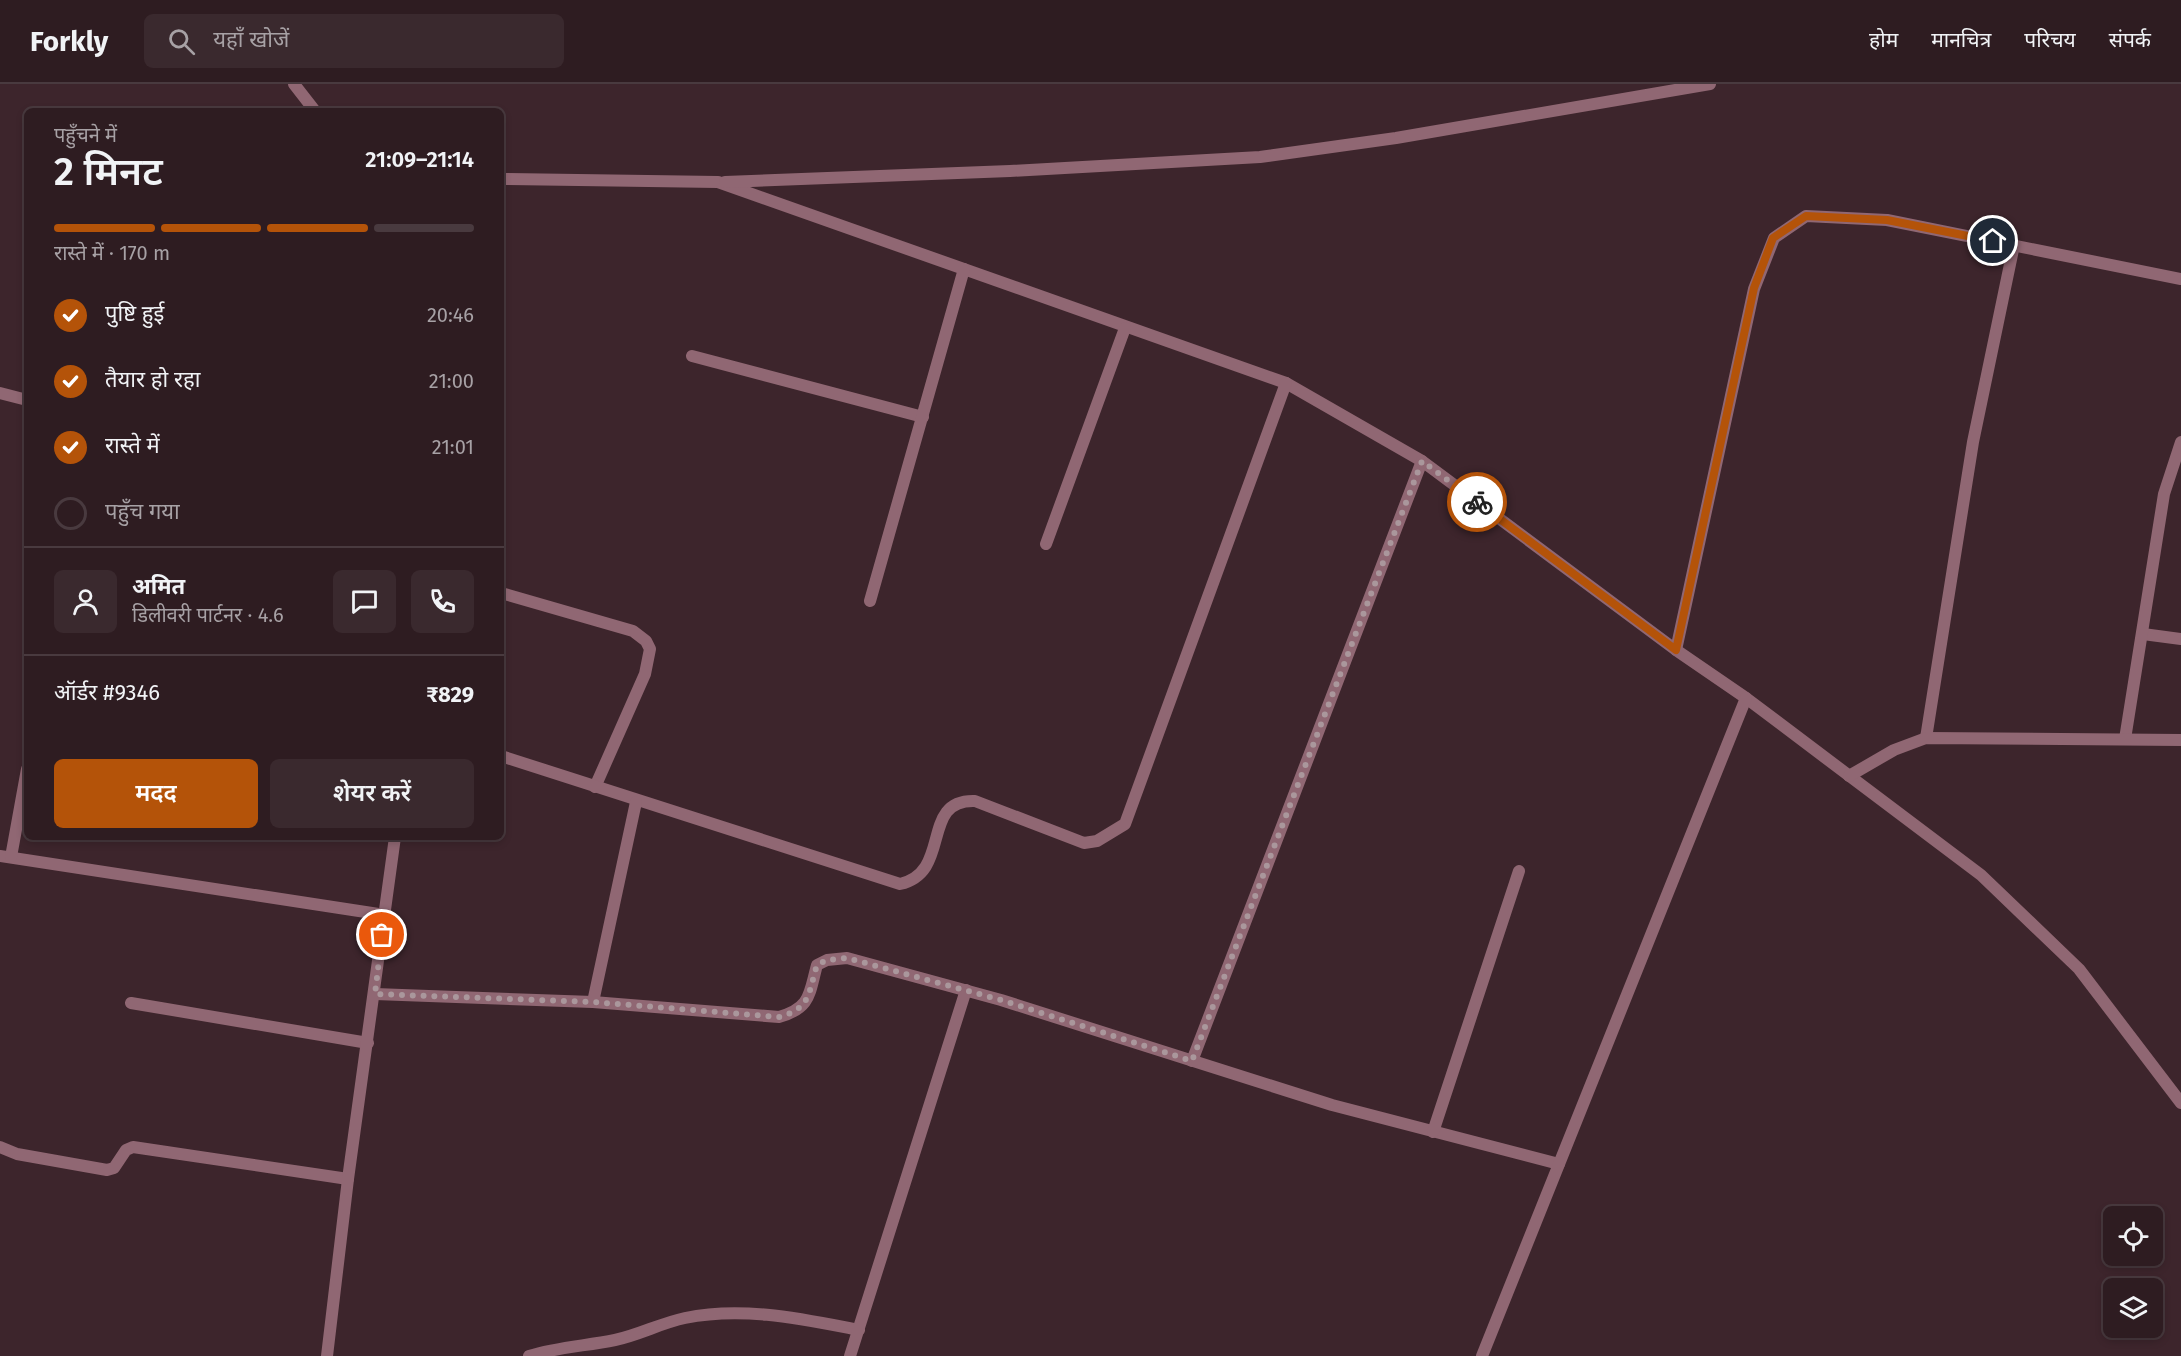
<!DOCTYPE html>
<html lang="hi">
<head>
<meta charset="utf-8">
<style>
  :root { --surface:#2e1c21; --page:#3a292e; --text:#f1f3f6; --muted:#a7a1a5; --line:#493a3f; --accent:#b45309 }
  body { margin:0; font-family:"Fira Sans","Noto Sans Devanagari",sans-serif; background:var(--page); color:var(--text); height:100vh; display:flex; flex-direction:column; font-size:22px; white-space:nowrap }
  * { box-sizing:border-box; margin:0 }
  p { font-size:20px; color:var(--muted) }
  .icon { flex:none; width:33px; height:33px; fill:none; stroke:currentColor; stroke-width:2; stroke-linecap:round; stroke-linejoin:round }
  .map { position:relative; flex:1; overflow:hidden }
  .drawer { position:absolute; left:24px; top:24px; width:480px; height:732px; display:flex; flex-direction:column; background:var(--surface); border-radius:9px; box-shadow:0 3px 9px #0003,0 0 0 2px var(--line) }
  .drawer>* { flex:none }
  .tools { position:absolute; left:2103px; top:1122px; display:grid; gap:12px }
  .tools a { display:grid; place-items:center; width:60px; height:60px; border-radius:9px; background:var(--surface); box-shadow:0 3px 9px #0003,0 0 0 2px var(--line); font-size:30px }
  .pin { position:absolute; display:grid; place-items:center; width:51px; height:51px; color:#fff; margin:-26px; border:3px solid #fff; border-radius:50%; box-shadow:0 2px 6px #0007 }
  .courier { position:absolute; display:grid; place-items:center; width:60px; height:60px; margin:-30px; border:4px solid #b45309; border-radius:50%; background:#fff; color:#222; box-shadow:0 2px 8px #0007 }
  .headline em { font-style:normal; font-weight:600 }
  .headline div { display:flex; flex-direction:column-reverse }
  .headline { display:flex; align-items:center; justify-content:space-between; height:102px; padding:0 30px }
  h1 { font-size:39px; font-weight:600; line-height:45px }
  .bar { display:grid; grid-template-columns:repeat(4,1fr); gap:9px 6px; align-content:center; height:72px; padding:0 30px }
  .bar i { height:8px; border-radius:4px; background:var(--line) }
  .bar .on { background:var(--accent) }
  .bar p { grid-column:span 4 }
  .line { display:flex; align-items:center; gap:15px; padding:0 30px; border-top:2px solid var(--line) }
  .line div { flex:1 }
  .round { display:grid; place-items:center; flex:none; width:63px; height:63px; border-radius:9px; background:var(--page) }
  ol { padding:0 30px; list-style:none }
  li { display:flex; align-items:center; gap:18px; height:66px }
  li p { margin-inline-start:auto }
  li .icon { padding:6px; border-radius:50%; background:var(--accent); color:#fff; stroke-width:4 }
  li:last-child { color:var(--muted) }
  li i { width:33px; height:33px; border:3px solid var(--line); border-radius:50% }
  .button { display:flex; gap:12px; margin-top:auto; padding:12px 30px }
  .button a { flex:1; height:69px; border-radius:9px; background:var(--accent); color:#fff; font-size:24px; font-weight:600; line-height:69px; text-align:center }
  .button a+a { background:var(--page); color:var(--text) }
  header { display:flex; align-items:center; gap:36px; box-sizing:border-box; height:84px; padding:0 30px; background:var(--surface); border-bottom:2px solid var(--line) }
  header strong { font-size:28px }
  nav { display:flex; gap:33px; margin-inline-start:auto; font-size:21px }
  .search { width:420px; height:54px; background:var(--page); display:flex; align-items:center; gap:15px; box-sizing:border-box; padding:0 21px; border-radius:9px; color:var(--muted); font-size:22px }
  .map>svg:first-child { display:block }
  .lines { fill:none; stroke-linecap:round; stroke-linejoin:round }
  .street { stroke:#906773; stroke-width:12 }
  .done { stroke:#aa979c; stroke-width:6; stroke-dasharray:0 10.8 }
  .route { stroke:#b45309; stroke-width:8 }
</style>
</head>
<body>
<header>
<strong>Forkly</strong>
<div class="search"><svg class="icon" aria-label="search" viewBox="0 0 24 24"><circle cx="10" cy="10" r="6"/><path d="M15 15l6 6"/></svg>यहाँ खोजें</div>
<nav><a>होम</a><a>मानचित्र</a><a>परिचय</a><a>संपर्क</a></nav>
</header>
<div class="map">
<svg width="2181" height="1272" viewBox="0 0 2181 1272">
  <rect width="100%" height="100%" fill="#3d252c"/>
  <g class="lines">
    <g class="street">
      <polyline points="294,0 315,27"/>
      <polyline points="501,95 718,98 1286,299 1422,377 1676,566 1746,614 1981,791 2079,885 2181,1019"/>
      <polyline points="725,98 1010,87 1260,73 1396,54 1710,0"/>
      <polyline points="692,272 923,333"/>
      <polyline points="0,309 27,316"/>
      <polyline points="1046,460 1125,244"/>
      <polyline points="501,509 633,547 646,557 650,565 645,590 595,703"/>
      <polyline points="870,517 964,185"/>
      <polyline points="2143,550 2181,555"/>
      <polyline points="1676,566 1754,205 1774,154 1806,132 1887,136 2181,195"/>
      <polyline points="1926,654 1973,358 2014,161"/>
      <polyline points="2125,655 2164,410 2181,358"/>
      <path d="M501,672l399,128c53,-12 19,-85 75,-83l109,42 13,-2 28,-17 161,-441"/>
      <polyline points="1849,692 1894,666 1926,654 2181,656"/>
      <polyline points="0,772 385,831"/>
      <polyline points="11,773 27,685"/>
      <path d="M375,910l218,8 186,15c32,-9 30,-23 38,-52l10,-5 20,-2 154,42 331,105 227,59"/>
      <polyline points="593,918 636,718"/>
      <polyline points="131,919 368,959"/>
      <polyline points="1192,977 1422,377"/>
      <polyline points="1433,1048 1519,787"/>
      <polyline points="0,1063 17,1070 107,1086 114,1084 126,1066 133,1063 348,1095"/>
      <polyline points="327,1272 348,1095 395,753"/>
      <path d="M529,1272c29,-9 57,-10 86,-16 24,-5 46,-17 70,-22 58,-12 117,1 174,12"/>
      <polyline points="850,1272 966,906"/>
      <polyline points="1482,1272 1746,614"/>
    </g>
  </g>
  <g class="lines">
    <path class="done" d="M382,851l-7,59 218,8 186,15c32,-9 29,-23 38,-52l10,-5 20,-2 154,42 191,61 230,-600 55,41"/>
    <polyline class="route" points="1477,418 1676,566 1754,204 1773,154 1806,132 1887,136 1993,157"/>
  </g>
</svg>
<div class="tools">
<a><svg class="icon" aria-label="locate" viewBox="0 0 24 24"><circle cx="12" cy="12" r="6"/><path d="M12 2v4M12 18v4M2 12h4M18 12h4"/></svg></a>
<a><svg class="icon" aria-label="layers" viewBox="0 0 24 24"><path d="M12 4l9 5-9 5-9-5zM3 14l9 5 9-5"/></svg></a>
</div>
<div class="pin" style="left:382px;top:851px;background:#ea580c"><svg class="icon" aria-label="bag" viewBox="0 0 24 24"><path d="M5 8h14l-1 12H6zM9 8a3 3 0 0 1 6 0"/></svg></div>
<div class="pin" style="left:1993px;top:157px;background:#1f2937"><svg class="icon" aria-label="home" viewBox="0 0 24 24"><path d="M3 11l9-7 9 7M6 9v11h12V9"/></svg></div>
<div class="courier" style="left:1477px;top:418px"><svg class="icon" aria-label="bike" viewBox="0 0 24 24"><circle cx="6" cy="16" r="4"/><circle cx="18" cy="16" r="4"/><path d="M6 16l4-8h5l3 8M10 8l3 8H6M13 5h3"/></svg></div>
<section class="drawer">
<div class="headline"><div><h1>2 मिनट</h1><p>पहुँचने में</p></div><em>21:09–21:14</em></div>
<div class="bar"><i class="on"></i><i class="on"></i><i class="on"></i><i></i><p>रास्ते में · 170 m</p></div>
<ol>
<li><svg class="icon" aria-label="check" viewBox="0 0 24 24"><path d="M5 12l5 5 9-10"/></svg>पुष्टि हुई<p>20:46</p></li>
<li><svg class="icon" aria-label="check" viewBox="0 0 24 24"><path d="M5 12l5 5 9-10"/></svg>तैयार हो रहा<p>21:00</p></li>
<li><svg class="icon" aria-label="check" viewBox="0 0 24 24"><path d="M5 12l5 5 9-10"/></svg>रास्ते में<p>21:01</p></li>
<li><i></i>पहुँच गया</li>
</ol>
<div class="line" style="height:108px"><a class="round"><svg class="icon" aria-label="person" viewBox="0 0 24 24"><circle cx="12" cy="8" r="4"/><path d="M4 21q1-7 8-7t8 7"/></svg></a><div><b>अमित</b><p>डिलीवरी पार्टनर · 4.6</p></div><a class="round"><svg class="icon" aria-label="chat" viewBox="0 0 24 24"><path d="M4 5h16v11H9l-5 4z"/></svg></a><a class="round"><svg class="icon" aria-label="phone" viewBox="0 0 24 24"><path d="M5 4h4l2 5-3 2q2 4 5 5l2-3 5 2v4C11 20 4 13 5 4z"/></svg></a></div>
<div class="line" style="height:78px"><div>ऑर्डर #9346</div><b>₹829</b></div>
<div class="button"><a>मदद</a><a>शेयर करें</a></div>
</section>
</div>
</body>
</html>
